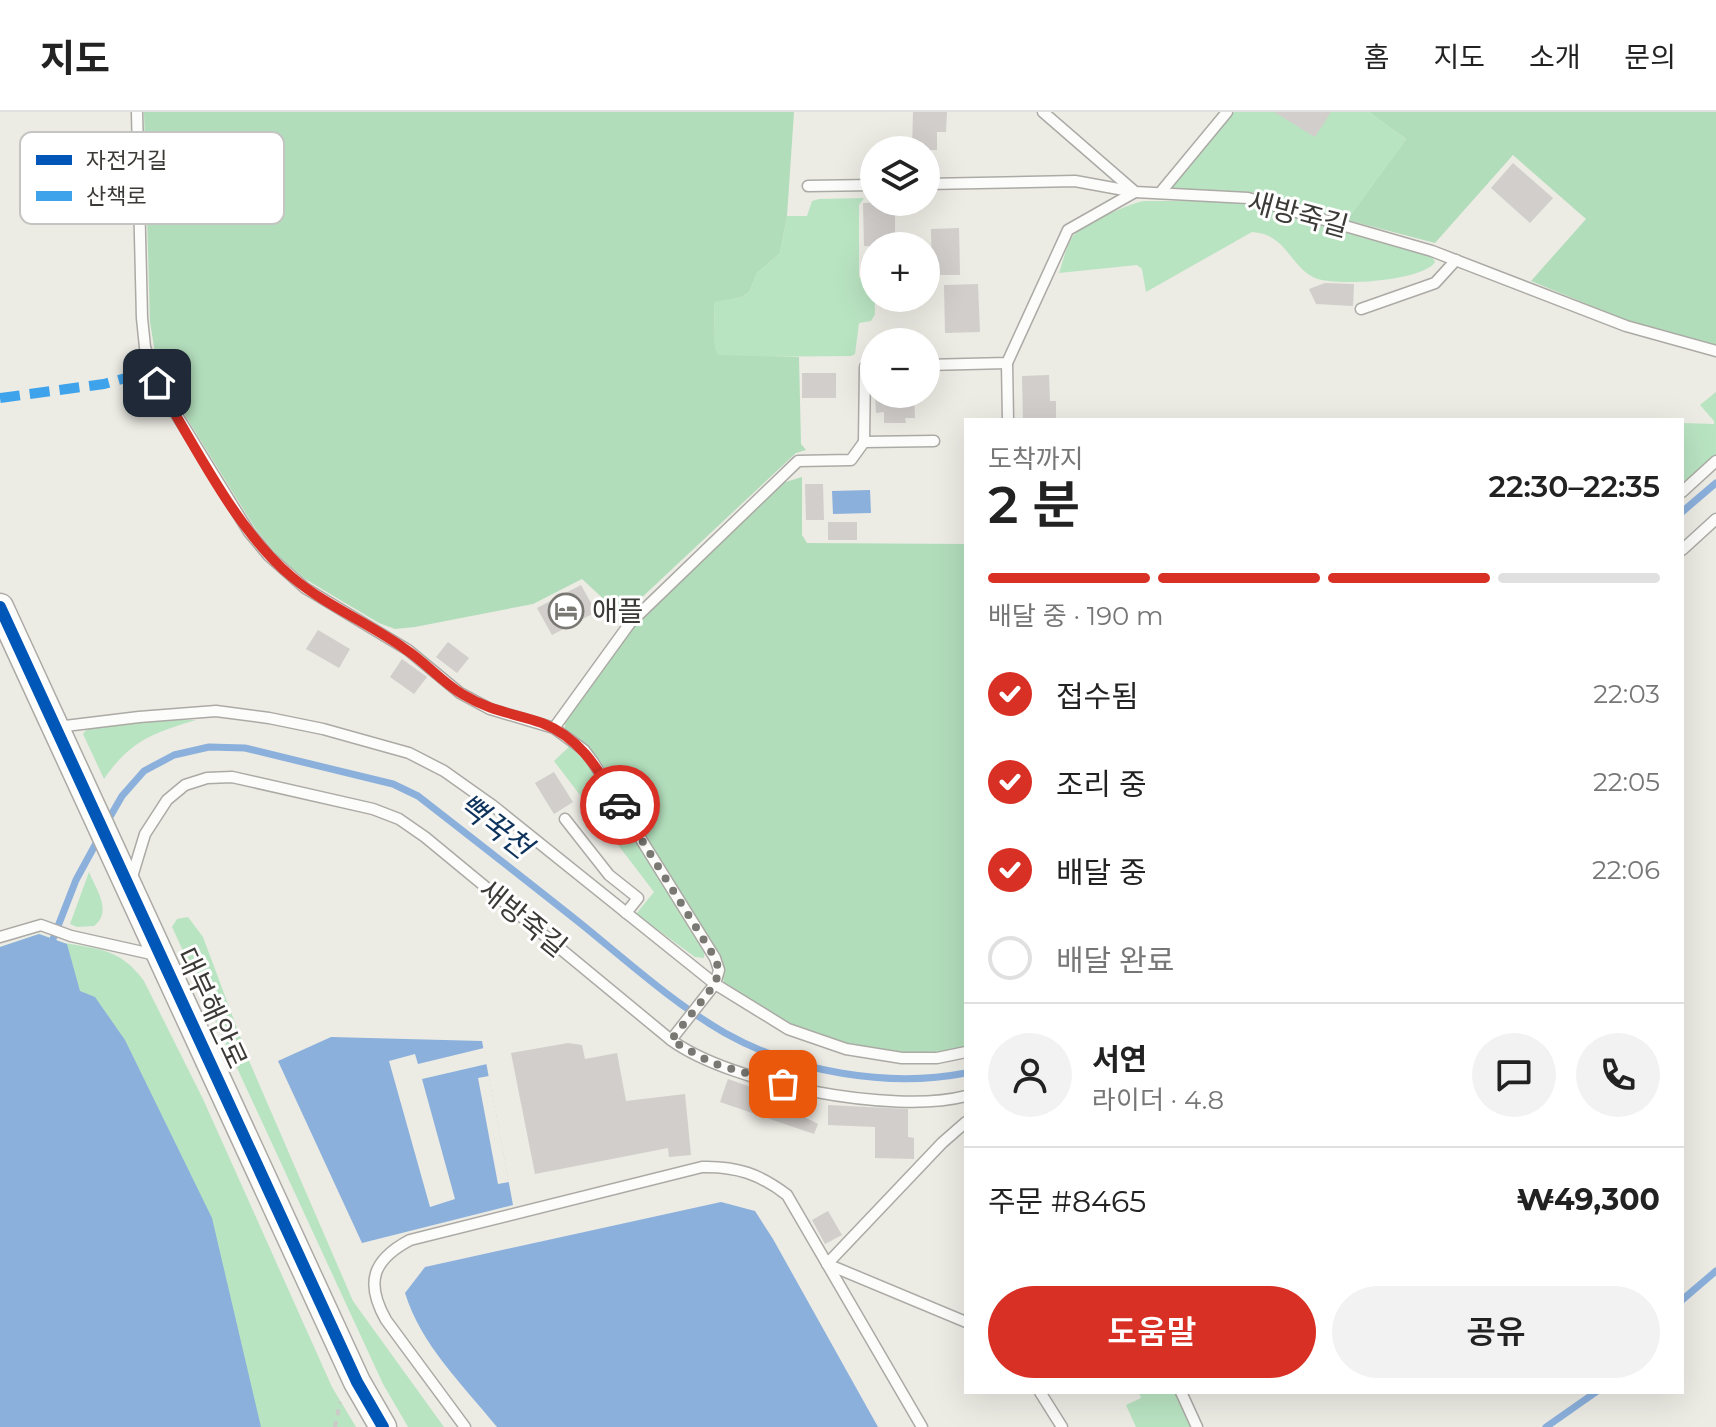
<!DOCTYPE html>
<html lang="ko">
<head>
<meta charset="utf-8">
<style>
  :root { --surface:#fff; --page:#f2f2f2; --text:#222; --muted:#767676; --line:#e0e0e0; --accent:#d93025 }
  body { margin:0; font-family:Montserrat,"Noto Sans KR",sans-serif; background:var(--page); color:var(--text); height:100vh; display:flex; flex-direction:column; font-size:30px; white-space:nowrap }
  * { box-sizing:border-box; margin:0 }
  p { font-size:26px; color:var(--muted) }
  .icon { flex:none; width:44px; height:44px; fill:none; stroke:currentColor; stroke-width:2; stroke-linecap:round; stroke-linejoin:round }
  .map { position:relative; flex:1; overflow:hidden }
  .side { position:absolute; left:964px; top:306px; width:720px; height:976px; display:flex; flex-direction:column; background:var(--surface); border-radius:0px; box-shadow:0 8px 32px #0002 }
  .side>* { flex:none }
  .buttons { position:absolute; left:860px; top:24px; display:grid; gap:16px }
  .buttons a { display:grid; place-items:center; width:80px; height:80px; border-radius:50%; background:var(--surface); box-shadow:0 8px 32px #0002; font-size:40px }
  .pin { position:absolute; display:grid; place-items:center; width:68px; height:68px; color:#fff; margin:-34px; border-radius:16px; box-shadow:0 4px 12px #0006 }
  .courier { position:absolute; display:grid; place-items:center; width:80px; height:80px; margin:-40px; border:6px solid #d93025; border-radius:50%; background:#fff; color:#222; box-shadow:0 2px 10px #0007 }
  .summary em { font-style:normal; font-weight:600 }
  .summary div { display:flex; flex-direction:column-reverse }
  .summary { display:flex; align-items:center; justify-content:space-between; height:136px; padding:0 24px }
  h1 { font-size:52px; font-weight:600; line-height:60px }
  .bar { display:grid; grid-template-columns:repeat(4,1fr); gap:12px 8px; align-content:center; height:96px; padding:0 24px }
  .bar i { height:10px; border-radius:6px; background:var(--line) }
  .bar .selected { background:var(--accent) }
  .bar p { grid-column:span 4 }
  .line { display:flex; align-items:center; gap:20px; padding:0 24px; border-top:2px solid var(--line) }
  .line div { flex:1 }
  .round { display:grid; place-items:center; flex:none; width:84px; height:84px; border-radius:42px; background:var(--page) }
  ol { padding:0 24px; list-style:none }
  li { display:flex; align-items:center; gap:24px; height:88px }
  li p { margin-inline-start:auto }
  li .icon { padding:8px; border-radius:50%; background:var(--accent); color:#fff; stroke-width:4 }
  li:last-child { color:var(--muted) }
  li i { width:44px; height:44px; border:4px solid var(--line); border-radius:50% }
  .button { display:flex; gap:16px; margin-top:auto; padding:16px 24px }
  .button a { flex:1; height:92px; border-radius:48px; background:var(--accent); color:#fff; font-size:32px; font-weight:600; line-height:92px; text-align:center }
  .button a+a { background:var(--page); color:var(--text) }
  header { display:flex; align-items:center; gap:48px; box-sizing:border-box; height:112px; padding:0 40px; background:var(--surface); border-bottom:2px solid var(--line) }
  header strong { font-size:38px }
  nav { display:flex; gap:44px; margin-inline-start:auto; font-size:28px }
  .map>svg:first-child { display:block }
  .green { fill:#b9e4c2 }
  .forest { fill:#b2ddbb }
  .water { fill:#8bb0dc }
  .pier { fill:#ecebe4 }
  .lines { fill:none; stroke-linecap:round; stroke-linejoin:round }
  .stream { stroke:#8bb0dc; stroke-width:7 }
  .building { fill:#d2cecb }
  .service-casing { stroke:#acaaa5; stroke-width:13 }
  .tertiary-casing { stroke:#acaaa5; stroke-width:29 }
  .path { stroke:#cccac8; stroke-width:4; stroke-dasharray:6 6; stroke-linecap:butt }
  .service { stroke:#fcfcfb; stroke-width:10 }
  .tertiary { stroke:#fcfcfb; stroke-width:26 }
  .quiet { stroke:#3fa3eb; stroke-width:10; stroke-dasharray:20 10; stroke-linecap:butt }
  .cycleway-casing { stroke:#fff; stroke-width:17 }
  .cycleway { stroke:#0057b8; stroke-width:12 }
  .done { stroke:#7a7873; stroke-width:8; stroke-dasharray:0 14.4 }
  .route { stroke:#d93025; stroke-width:10 }
  .labels { text-anchor:middle; dominant-baseline:central; stroke-width:6; stroke-linejoin:round; paint-order:stroke }
  .street-label { font-size:28px; fill:#3c3a36; stroke:#fff }
  .poi-label { font-size:28px; fill:#3c3a36; stroke:#fff; text-anchor:start }
  .water-label { font-size:30px; font-style:italic; fill:#0d335c; stroke:#fff }
  .key { fill:#fff; stroke:#c4c4c3; stroke-width:2 }
  .key-label { font-size:22px; fill:#3c3a36 }
</style>
</head>
<body>
<header>
<strong>지도</strong>
<nav><a>홈</a><a>지도</a><a>소개</a><a>문의</a></nav>
</header>
<div class="map">
<svg width="1716" height="1315" viewBox="0 0 1716 1315">
  <rect width="100%" height="100%" fill="#ecebe4"/>
  <g class="green">
    <polygon points="1234,0 1369,0 1406,27 1347,108 1251,80 1169,77"/>
    <polygon points="864,86 859,93 859,165 866,170 874,170 875,202 871,209 859,211 855,242 851,244 737,245 719,243 715,236 714,189 742,185 749,180 757,161 780,141 787,104 807,104 812,89 819,87"/>
    <path d="M1144,89h98l189,54 4,7c-12,19 -99,25 -120,16 -26,-12 -28,-44 -63,-46l-106,60 -4,-23 -5,-4 -78,8c4,-11 7,-27 14,-37 10,-12 55,-32 71,-35z"/>
    <polygon points="1716,280 1716,343 1682,373 1682,311 1714,312 1714,309 1700,293"/>
    <path d="M171,608h25c-43,13 -66,21 -92,59l-21,-45 4,-5 8,-2z"/>
    <polygon points="570,634 589,653 705,837 704,846 695,845 636,802 654,780 554,649"/>
    <path d="M89,760c7,17 24,40 5,54l-17,1 -7,-3z"/>
    <polygon points="188,805 203,825 250,951 353,1189 444,1315 408,1315 383,1272 172,815 177,807"/>
    <path d="M39,822c8,2 17,7 25,9 35,6 57,6 80,38l59,118 129,288 24,40h-356v-480z"/>
    <polygon points="1139,1280 1175,1280 1190,1315 1136,1315 1126,1293 1141,1286"/>
  </g>
  <g class="forest">
    <polygon points="144,0 794,0 787,104 780,141 757,161 749,180 742,185 714,190 715,236 719,243 799,245 801,332 806,338 796,341 622,504 582,467 533,492 415,515 395,517 379,511 305,467 275,441 255,416 165,271 157,253 150,210"/>
    <polygon points="1369,0 1716,0 1716,233 1628,209 1531,169 1586,107 1513,43 1435,131 1347,108 1406,27"/>
    <path d="M802,365v58l5,8 159,1v504c-58,11 -121,2 -176,-23 -22,-11 -43,-27 -64,-39 -6,-9 -2,-22 -8,-32l-120,-196 -33,-30v-8l71,-96 143,-140z"/>
  </g>
  <g class="water">
    <polygon points="870,378 871,401 833,402 832,379"/>
    <polygon points="39,822 67,832 80,879 95,885 125,928 212,1106 261,1315 0,1315 0,835"/>
    <polygon points="331,925 482,929 513,1093 362,1131 278,949"/>
    <path d="M721,1090l34,9 18,28 105,188h-381c-34,-42 -76,-82 -92,-134l20,-26z"/>
  </g>
  <g class="pier">
    <polygon points="484,936 487,952 422,967 455,1087 430,1095 389,949 415,942 418,952"/>
    <polygon points="489,964 509,1070 498,1072 478,966"/>
  </g>
  <g class="lines">
    <g class="stream">
      <polyline points="1682,400 1716,371"/>
      <path d="M107,710l15,-26 22,-25 30,-16 35,-8 36,1 148,36 25,12c54,42 108,84 162,127 47,38 93,80 145,110 69,39 163,55 241,40"/>
      <polyline points="53,827 76,768 100,724"/>
      <polyline points="1682,1188 1716,1159"/>
      <polyline points="1546,1315 1596,1280"/>
    </g>
  </g>
  <g class="building">
    <polygon points="913,0 947,0 946,20 937,20 937,38 912,38"/>
    <polygon points="1274,0 1331,0 1315,25"/>
    <polygon points="1513,51 1553,86 1530,111 1491,76"/>
    <polygon points="895,90 895,134 864,134 863,91"/>
    <polygon points="959,116 960,163 932,163 931,117"/>
    <polygon points="1325,171 1354,172 1353,194 1316,192 1309,177"/>
    <polygon points="978,172 980,220 945,221 944,173"/>
    <rect x="802" y="261" width="34" height="25"/>
    <polygon points="1049,263 1050,289 1056,289 1056,308 1023,308 1022,264"/>
    <polygon points="875,282 914,282 915,306 905,306 906,311 884,311 884,300 876,301"/>
    <polygon points="805,372 823,372 824,408 806,408"/>
    <rect x="828" y="410" width="29" height="18"/>
    <polygon points="581,473 596,500 552,523 537,496"/>
    <polygon points="318,518 350,537 339,556 306,537"/>
    <polygon points="448,530 469,546 457,561 436,545"/>
    <polygon points="402,547 427,565 414,582 390,565"/>
    <polygon points="554,660 573,690 554,702 535,671"/>
    <polygon points="568,931 582,933 585,947 617,941 626,989 685,982 691,1043 669,1045 668,1036 535,1062 511,941"/>
    <polygon points="728,967 782,986 779,992 818,1012 814,1022 720,990"/>
    <polygon points="828,993 908,997 908,1025 914,1026 914,1047 875,1046 875,1015 828,1013"/>
    <polygon points="828,1099 842,1123 825,1132 812,1108"/>
  </g>
  <g class="lines">
    <g class="service-casing">
      <g id="service">
        <polyline points="137,0 142,206 145,235 157,271 249,420 269,444 305,476 408,538 460,581 490,597 554,616 584,638 593,650 715,846 719,858 715,872 671,928"/>
        <polyline points="1043,0 1134,79"/>
        <polyline points="926,72 1075,69 1135,80 1248,86 1432,139 1626,214 1716,239"/>
        <polyline points="808,74 874,73"/>
        <polyline points="1160,81 1227,0"/>
        <polyline points="1361,197 1435,171 1456,148"/>
        <polyline points="1007,251 1008,308"/>
        <polyline points="926,253 1007,251 1068,118 1135,80"/>
        <polyline points="864,330 934,329"/>
        <polyline points="1682,380 1716,349"/>
        <polyline points="1682,438 1716,407"/>
        <polyline points="57,615 139,605 216,599 269,606 323,617 409,641 444,659 492,693 715,872 788,917 846,937 902,946 937,946 966,940"/>
        <polyline points="554,616 630,511 798,349 851,348 864,330 865,255 874,255"/>
        <polyline points="565,707 609,763 638,786 626,801"/>
        <path d="M131,768l14,-46 22,-34 18,-15 22,-7 25,-1 141,32 26,10 26,18 246,203c60,44 223,75 295,56"/>
        <polyline points="0,825 41,813 71,824 156,843"/>
        <polyline points="966,1010 942,1031 827,1152 966,1210"/>
        <polyline points="1040,1280 1062,1315"/>
        <polyline points="1181,1280 1197,1315"/>
        <path d="M465,1315l-79,-107c-21,-37 -14,-60 24,-80l292,-73c34,-1 58,7 85,28l135,232"/>
      </g>
    </g>
    <g class="tertiary-casing">
      <polyline id="tertiary" points="0,495 357,1270 383,1315"/>
    </g>
    <polyline class="path" points="335,1315 340,1290"/>
    <use href="#service" class="service"/>
    <use href="#tertiary" class="tertiary"/>
    <polyline class="quiet" points="0,286 104,272 151,259"/>
    <g class="cycleway-casing">
      <polyline id="cycleway" points="0,495 357,1270 383,1315"/>
    </g>
    <use href="#cycleway" class="cycleway"/>
  </g>
  <g class="lines">
    <polyline class="done" points="620,693 715,846 719,858 715,872 671,928 712,951 783,972"/>
    <path class="route" d="M157,271c37,61 80,149 135,194 34,29 77,46 113,72 20,13 37,33 57,45 30,18 51,19 80,29 39,15 57,48 78,82"/>
  </g>
  <defs>
    <g id="hotel-ring" transform="scale(1.8)"><circle r="9.5" fill="#fff" stroke="#7a7873" stroke-width="1.5"/><path d="M-6-4.5h1.5V1H6V5H4.5V3h-9V5H-6ZM-4 0a1.8 1.8 0 1 1 3.6 0ZM.5 0V-2.5h3Q6-2.5 6 0Z" fill="#7a7873"/></g>
  </defs>
  <g fill-rule="evenodd">
    <use href="#hotel-ring" x="566" y="499"/>
  </g>
  <g class="labels">
    <g class="street-label">
      <text transform="translate(1298 102) rotate(15)">새방죽길</text>
      <text transform="translate(523 806) rotate(39)">새방죽길</text>
      <text transform="translate(212 896) rotate(65)">대부해안로</text>
    </g>
    <g class="poi-label">
      <text x="592" y="499">애플</text>
    </g>
    <g class="water-label">
      <text transform="translate(495 714) rotate(38)">뻑꾹천</text>
    </g>
  </g>
  <rect x="20" y="20" width="264" height="92" rx="12" class="key"/>
  <rect x="36" y="43" width="36" height="10" fill="#0057b8"/>
  <rect x="36" y="79" width="36" height="10" fill="#3fa3eb"/>
  <g class="key-label">
    <text x="86" y="56">자전거길</text>
    <text x="86" y="92">산책로</text>
  </g>
</svg>
<div class="buttons">
<a><svg class="icon" aria-label="layers" viewBox="0 0 24 24"><path d="M12 4l9 5-9 5-9-5zM3 14l9 5 9-5"/></svg></a>
<a>+</a>
<a>−</a>
</div>
<div class="pin" style="left:783px;top:972px;background:#ea580c"><svg class="icon" aria-label="bag" viewBox="0 0 24 24"><path d="M5 8h14l-1 12H6zM9 8a3 3 0 0 1 6 0"/></svg></div>
<div class="pin" style="left:157px;top:271px;background:#1f2937"><svg class="icon" aria-label="home" viewBox="0 0 24 24"><path d="M3 11l9-7 9 7M6 9v11h12V9"/></svg></div>
<div class="courier" style="left:620px;top:693px"><svg class="icon" aria-label="car" viewBox="0 0 24 24"><path d="M5 17H2v-5l4-1 3-4h7l3 4 3 1v5h-3M9 17h6M6 11h13"/><circle cx="7" cy="17" r="2"/><circle cx="17" cy="17" r="2"/></svg></div>
<section class="side">
<div class="summary"><div><h1>2 분</h1><p>도착까지</p></div><em>22:30–22:35</em></div>
<div class="bar"><i class="selected"></i><i class="selected"></i><i class="selected"></i><i></i><p>배달 중 · 190 m</p></div>
<ol>
<li><svg class="icon" aria-label="check" viewBox="0 0 24 24"><path d="M5 12l5 5 9-10"/></svg>접수됨<p>22:03</p></li>
<li><svg class="icon" aria-label="check" viewBox="0 0 24 24"><path d="M5 12l5 5 9-10"/></svg>조리 중<p>22:05</p></li>
<li><svg class="icon" aria-label="check" viewBox="0 0 24 24"><path d="M5 12l5 5 9-10"/></svg>배달 중<p>22:06</p></li>
<li><i></i>배달 완료</li>
</ol>
<div class="line" style="height:144px"><a class="round"><svg class="icon" aria-label="person" viewBox="0 0 24 24"><circle cx="12" cy="8" r="4"/><path d="M4 21q1-7 8-7t8 7"/></svg></a><div><b>서연</b><p>라이더 · 4.8</p></div><a class="round"><svg class="icon" aria-label="chat" viewBox="0 0 24 24"><path d="M4 5h16v11H9l-5 4z"/></svg></a><a class="round"><svg class="icon" aria-label="phone" viewBox="0 0 24 24"><path d="M5 4h4l2 5-3 2q2 4 5 5l2-3 5 2v4C11 20 4 13 5 4z"/></svg></a></div>
<div class="line" style="height:104px"><div>주문 #8465</div><b>₩49,300</b></div>
<div class="button"><a>도움말</a><a>공유</a></div>
</section>
</div>
</body>
</html>
